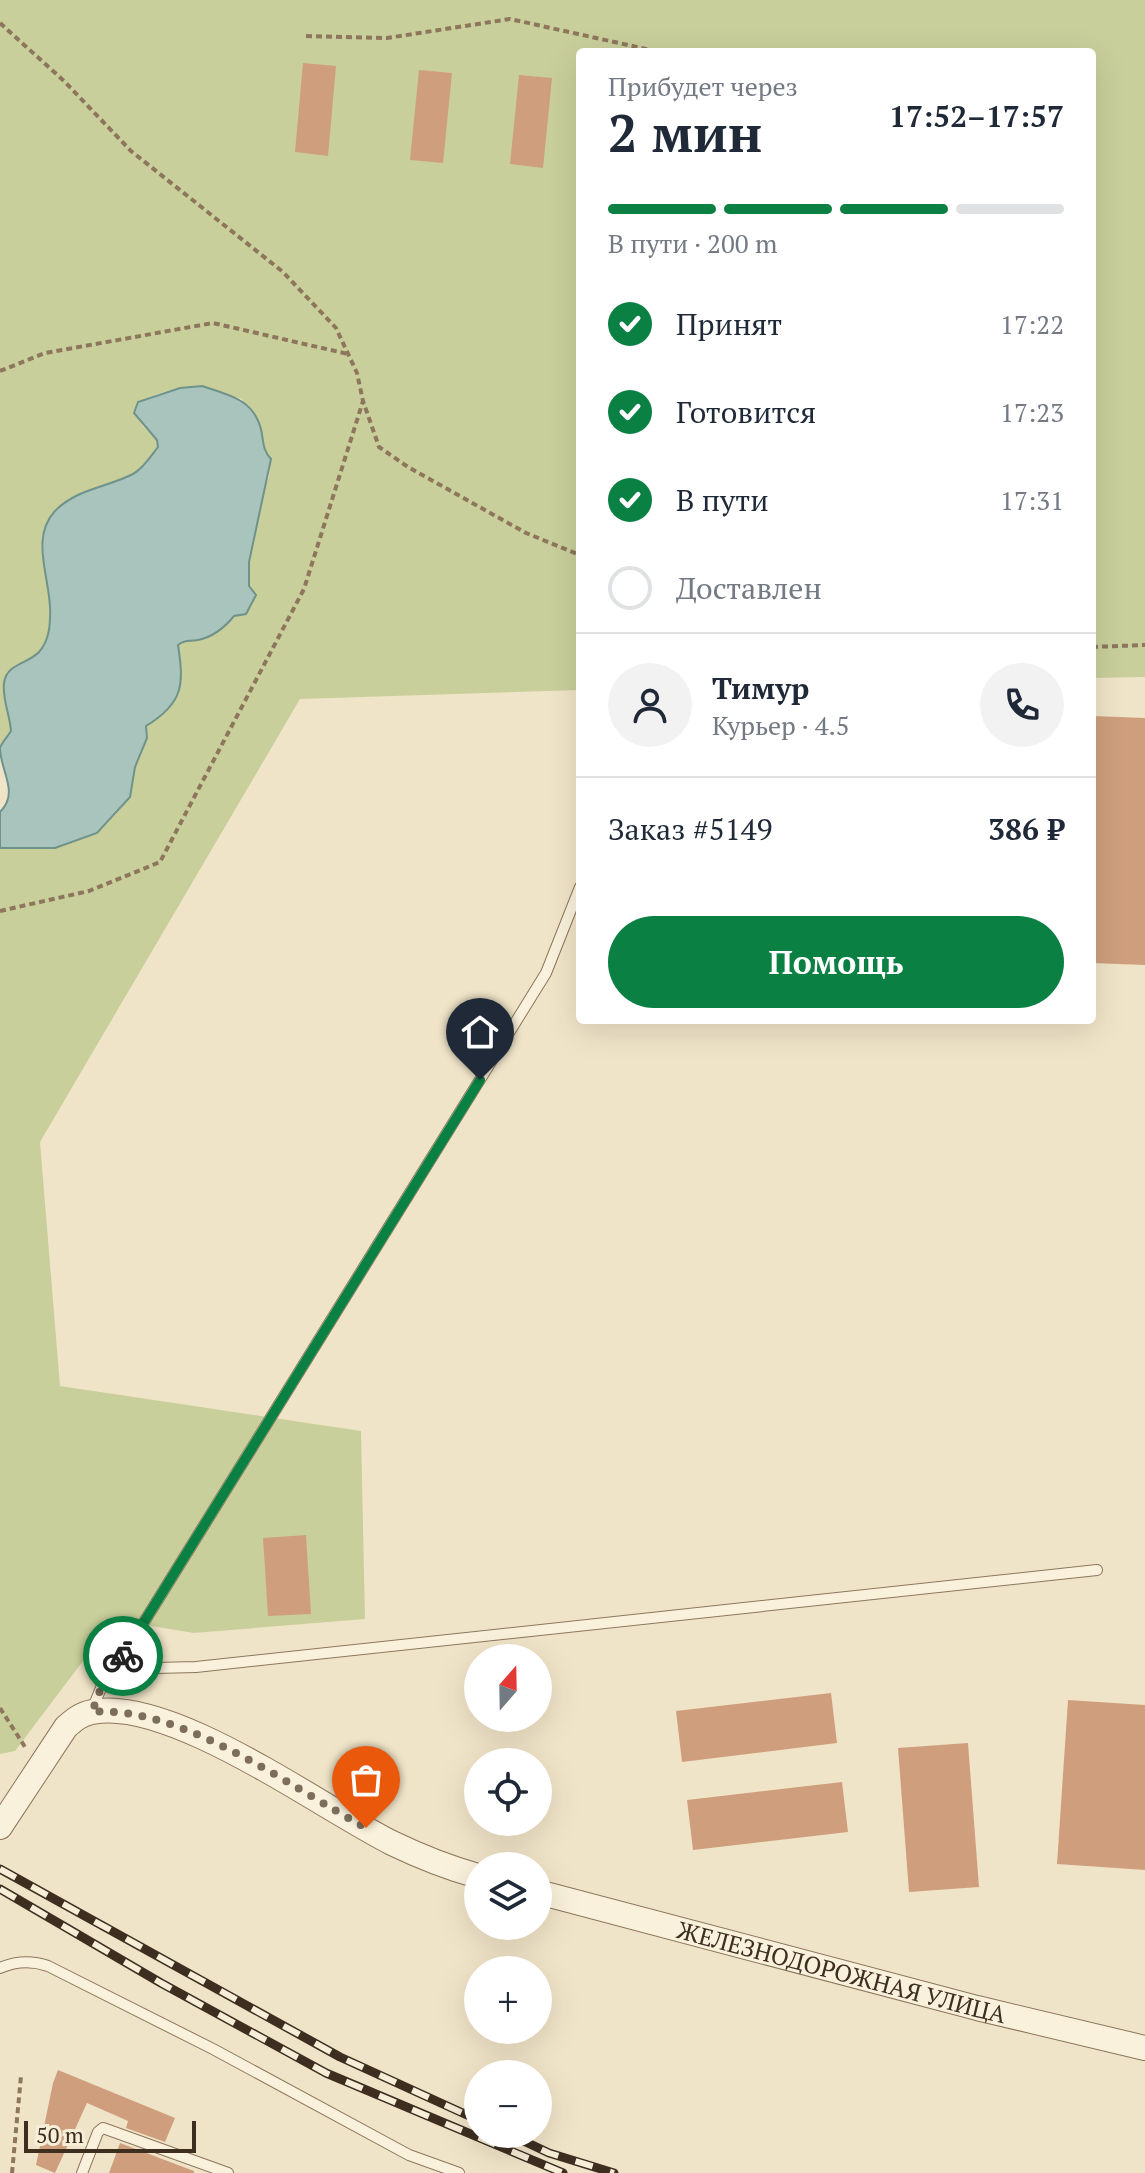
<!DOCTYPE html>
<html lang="ru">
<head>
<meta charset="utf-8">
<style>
  :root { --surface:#fff; --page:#f2f2f3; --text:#1f2937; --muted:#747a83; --line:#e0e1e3; --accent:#0b8043 }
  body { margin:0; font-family:"PT Serif",serif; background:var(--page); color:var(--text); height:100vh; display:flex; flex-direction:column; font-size:30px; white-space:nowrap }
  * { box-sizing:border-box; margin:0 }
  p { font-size:26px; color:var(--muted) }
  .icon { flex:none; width:44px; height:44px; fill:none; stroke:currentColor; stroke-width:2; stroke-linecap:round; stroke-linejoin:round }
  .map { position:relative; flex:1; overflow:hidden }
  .drawer { position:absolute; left:576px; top:48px; width:520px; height:976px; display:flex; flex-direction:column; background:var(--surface); border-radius:8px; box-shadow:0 8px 32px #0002 }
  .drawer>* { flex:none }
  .needle { width:52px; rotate:20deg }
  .controls { position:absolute; left:464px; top:1644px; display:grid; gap:16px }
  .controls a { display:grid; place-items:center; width:88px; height:88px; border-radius:50%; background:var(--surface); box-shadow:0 8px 32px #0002; font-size:40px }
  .scale { position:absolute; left:24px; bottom:20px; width:172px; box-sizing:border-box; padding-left:8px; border:4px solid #3d2e20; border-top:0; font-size:22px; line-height:28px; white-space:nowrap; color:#3d2e20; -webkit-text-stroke:6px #f7eed8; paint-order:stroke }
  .pin { position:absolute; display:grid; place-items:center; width:68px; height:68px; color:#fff; margin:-82px -34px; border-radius:50% 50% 50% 0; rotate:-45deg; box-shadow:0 0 8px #0007 }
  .pin .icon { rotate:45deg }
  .courier { position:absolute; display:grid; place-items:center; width:80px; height:80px; margin:-40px; border:6px solid #0b8043; border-radius:50%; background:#fff; color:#222; box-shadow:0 2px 10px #0007 }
  .overview em { font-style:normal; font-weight:700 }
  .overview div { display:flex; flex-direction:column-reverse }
  .overview { display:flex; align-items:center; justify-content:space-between; height:136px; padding:0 32px }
  h1 { font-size:52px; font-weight:700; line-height:60px }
  .bar { display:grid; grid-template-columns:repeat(4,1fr); gap:12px 8px; align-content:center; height:96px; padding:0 32px }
  .bar i { height:10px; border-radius:6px; background:var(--line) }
  .bar .active { background:var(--accent) }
  .bar p { grid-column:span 4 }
  .line { display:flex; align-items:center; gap:20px; padding:0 32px; border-top:2px solid var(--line) }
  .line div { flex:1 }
  .round { display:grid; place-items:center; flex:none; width:84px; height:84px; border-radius:42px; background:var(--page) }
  ol { padding:0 32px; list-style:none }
  li { display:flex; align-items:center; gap:24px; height:88px }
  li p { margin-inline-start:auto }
  li .icon { padding:8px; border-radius:50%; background:var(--accent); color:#fff; stroke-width:4 }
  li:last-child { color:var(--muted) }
  li i { width:44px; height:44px; border:4px solid var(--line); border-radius:50% }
  .action { display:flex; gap:16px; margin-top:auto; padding:16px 32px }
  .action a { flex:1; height:92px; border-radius:48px; background:var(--accent); color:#fff; font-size:32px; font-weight:700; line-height:92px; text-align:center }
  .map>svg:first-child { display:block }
  .green { fill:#c9cf9b }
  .water { fill:#a9c4bc; stroke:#6f938a; stroke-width:2 }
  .building { fill:#cf9f7d }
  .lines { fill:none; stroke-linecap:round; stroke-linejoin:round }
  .service-casing { stroke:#8d765c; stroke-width:12 }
  .tertiary-casing { stroke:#8d765c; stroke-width:26 }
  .path { stroke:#8d765c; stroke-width:4; stroke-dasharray:6 4; stroke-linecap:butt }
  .service { stroke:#faf1dc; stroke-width:10 }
  .tertiary { stroke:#faf1dc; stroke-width:24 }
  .rail-casing { stroke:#3d2e20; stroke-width:9 }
  .rail { stroke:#f7eed8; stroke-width:6; stroke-dasharray:18; stroke-linecap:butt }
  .done { stroke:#7c6e5b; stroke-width:8; stroke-dasharray:0 14.4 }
  .route { stroke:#0b8043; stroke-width:10 }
  .labels { text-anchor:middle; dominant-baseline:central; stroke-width:8; stroke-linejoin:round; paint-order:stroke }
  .street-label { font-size:24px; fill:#3d2e20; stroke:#f7eed8 }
</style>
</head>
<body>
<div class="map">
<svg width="1145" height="2173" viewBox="0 0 1145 2173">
  <rect width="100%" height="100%" fill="#f0e4c8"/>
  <path class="green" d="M0,0h1145v677l-53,1v-626h-512v638l-280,9 -260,443 20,244 301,45 4,188 -171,14 -80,-13 -99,131 -15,3v-906l38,1 40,-9 19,-7 19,-19 14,-17 5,-30 7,-14 4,-27 32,-81 6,-5h16l25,-13 9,-11 15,-30v-24l6,-38 14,-48 2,-17 -8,-8 -1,-17 -20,-35c-45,-14 -59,-17 -104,3l4,23 15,15 1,7 -22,26 -59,22 -36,50c6,28 20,85 -2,108 -7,6 -20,11 -29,16 -1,9 -5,18 -5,27 0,21 15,33 -5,51z"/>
  <path class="water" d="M202,386c27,9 51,13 59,43 3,13 1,20 10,30l-22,103v24l7,9 -10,19 -12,2c-9,11 -21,21 -36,24 -9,2 -12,-1 -20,5 6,39 6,58 -32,81l1,12 -12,29 -5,30 -33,36 -42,15h-55v-36c20,-20 0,-41 0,-64 1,-4 8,-12 11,-17 -1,-16 -9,-32 -7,-48 3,-20 24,-19 35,-31 8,-9 11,-23 11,-35 3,-34 -22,-77 5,-106 21,-22 53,-24 78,-37 10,-5 18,-18 25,-27l-1,-7 -23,-27 4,-11 42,-14z"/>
  <g class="building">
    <polygon points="303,63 336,66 328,156 295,152"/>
    <polygon points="419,70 452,73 443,163 410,160"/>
    <polygon points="519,75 552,78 543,168 510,164"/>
    <polygon points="1092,716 1145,718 1145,965 1092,963"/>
    <polygon points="306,1535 311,1614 268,1616 263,1538"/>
    <polygon points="831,1693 837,1743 682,1762 676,1711"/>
    <polygon points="1068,1700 1145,1705 1145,1870 1057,1864"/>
    <polygon points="968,1743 979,1887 909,1892 898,1748"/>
    <polygon points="842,1782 848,1832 693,1850 687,1800"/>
    <polygon points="58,2070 175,2118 165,2142 126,2128 128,2121 87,2103 55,2173 36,2165 53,2083"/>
    <polygon points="120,2143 194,2171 194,2173 109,2173"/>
  </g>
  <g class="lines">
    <g class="service-casing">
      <g id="service">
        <polyline points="115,1669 196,1667 1097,1570"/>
        <polyline points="92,1710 101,1688 115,1669 546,973 580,887"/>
        <path d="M0,1968c16,-7 31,-8 48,-2l165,83 196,106 50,18"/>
        <polyline points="82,2173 98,2132 103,2128 228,2173"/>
      </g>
    </g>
    <g class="tertiary-casing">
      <g id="tertiary">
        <path d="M0,1827l66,-100c8,-7 15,-13 26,-15 78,-16 228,95 300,131 27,13 57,25 86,33"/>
        <path id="s1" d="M538,1892l439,116 168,40"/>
      </g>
    </g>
    <g class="path">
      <polyline points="0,23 64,81 131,151 283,272 336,328 357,373 363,401 379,447 408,467 526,533 580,555"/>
      <polyline points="306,36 387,38 510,19 646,49 650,52"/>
      <polyline points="0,371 45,353 213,323 348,354"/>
      <polyline points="1092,647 1145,645"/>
      <polyline points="0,911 89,891 160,862 304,589 363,401"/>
      <polyline points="0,1708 25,1747"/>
      <polyline points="12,2173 21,2076"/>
    </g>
    <use href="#service" class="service"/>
    <use href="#tertiary" class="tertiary"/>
    <g class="rail-casing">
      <g id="rail">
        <polyline points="0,1869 340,2057 478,2120"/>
        <polyline points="0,1889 161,1983 326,2073 563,2173"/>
        <polyline points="509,2134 549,2153 614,2173"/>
      </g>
    </g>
    <use href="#rail" class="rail"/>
  </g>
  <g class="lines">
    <path class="done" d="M123,1656l-22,32 -9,24c89,-7 197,74 274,116"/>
    <polyline class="route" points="123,1656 480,1080"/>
  </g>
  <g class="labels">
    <g class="street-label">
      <text stroke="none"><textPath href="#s1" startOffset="314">ЖЕЛЕЗНОДОРОЖНАЯ УЛИЦА</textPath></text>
    </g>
  </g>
</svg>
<div class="controls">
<a><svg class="needle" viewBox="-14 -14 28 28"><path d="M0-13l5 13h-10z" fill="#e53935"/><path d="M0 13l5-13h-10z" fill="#747a83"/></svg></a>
<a><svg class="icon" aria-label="locate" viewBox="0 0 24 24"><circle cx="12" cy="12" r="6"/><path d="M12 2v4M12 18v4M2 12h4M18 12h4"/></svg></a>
<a><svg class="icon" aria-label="layers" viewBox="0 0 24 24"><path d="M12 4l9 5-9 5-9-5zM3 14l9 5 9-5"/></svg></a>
<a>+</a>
<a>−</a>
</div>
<div class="scale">50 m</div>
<div class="pin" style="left:366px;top:1828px;background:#ea580c"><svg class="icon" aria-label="bag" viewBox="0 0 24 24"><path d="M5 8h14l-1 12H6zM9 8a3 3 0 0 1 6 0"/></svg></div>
<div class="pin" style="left:480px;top:1080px;background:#1f2937"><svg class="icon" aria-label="home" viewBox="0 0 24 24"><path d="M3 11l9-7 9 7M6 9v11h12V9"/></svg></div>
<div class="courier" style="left:123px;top:1656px"><svg class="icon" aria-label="bike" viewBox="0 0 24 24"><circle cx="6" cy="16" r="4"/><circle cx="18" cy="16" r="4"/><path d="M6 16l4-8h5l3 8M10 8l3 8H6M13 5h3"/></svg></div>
<section class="drawer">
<div class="overview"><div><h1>2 мин</h1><p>Прибудет через</p></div><em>17:52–17:57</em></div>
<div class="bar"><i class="active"></i><i class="active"></i><i class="active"></i><i></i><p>В пути · 200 m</p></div>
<ol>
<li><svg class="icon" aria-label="check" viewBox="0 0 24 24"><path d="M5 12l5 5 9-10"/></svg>Принят<p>17:22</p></li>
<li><svg class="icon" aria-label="check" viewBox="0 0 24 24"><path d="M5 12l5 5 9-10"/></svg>Готовится<p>17:23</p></li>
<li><svg class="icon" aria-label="check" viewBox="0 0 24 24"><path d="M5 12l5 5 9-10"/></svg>В пути<p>17:31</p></li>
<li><i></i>Доставлен</li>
</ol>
<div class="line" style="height:144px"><a class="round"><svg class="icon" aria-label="person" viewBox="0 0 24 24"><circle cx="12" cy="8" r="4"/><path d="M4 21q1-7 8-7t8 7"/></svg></a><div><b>Тимур</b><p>Курьер · 4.5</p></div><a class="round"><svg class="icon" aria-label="phone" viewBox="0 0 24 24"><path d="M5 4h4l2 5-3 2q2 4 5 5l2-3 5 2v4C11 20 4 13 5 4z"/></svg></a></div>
<div class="line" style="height:104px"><div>Заказ #5149</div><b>386 ₽</b></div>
<div class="action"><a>Помощь</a></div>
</section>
</div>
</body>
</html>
